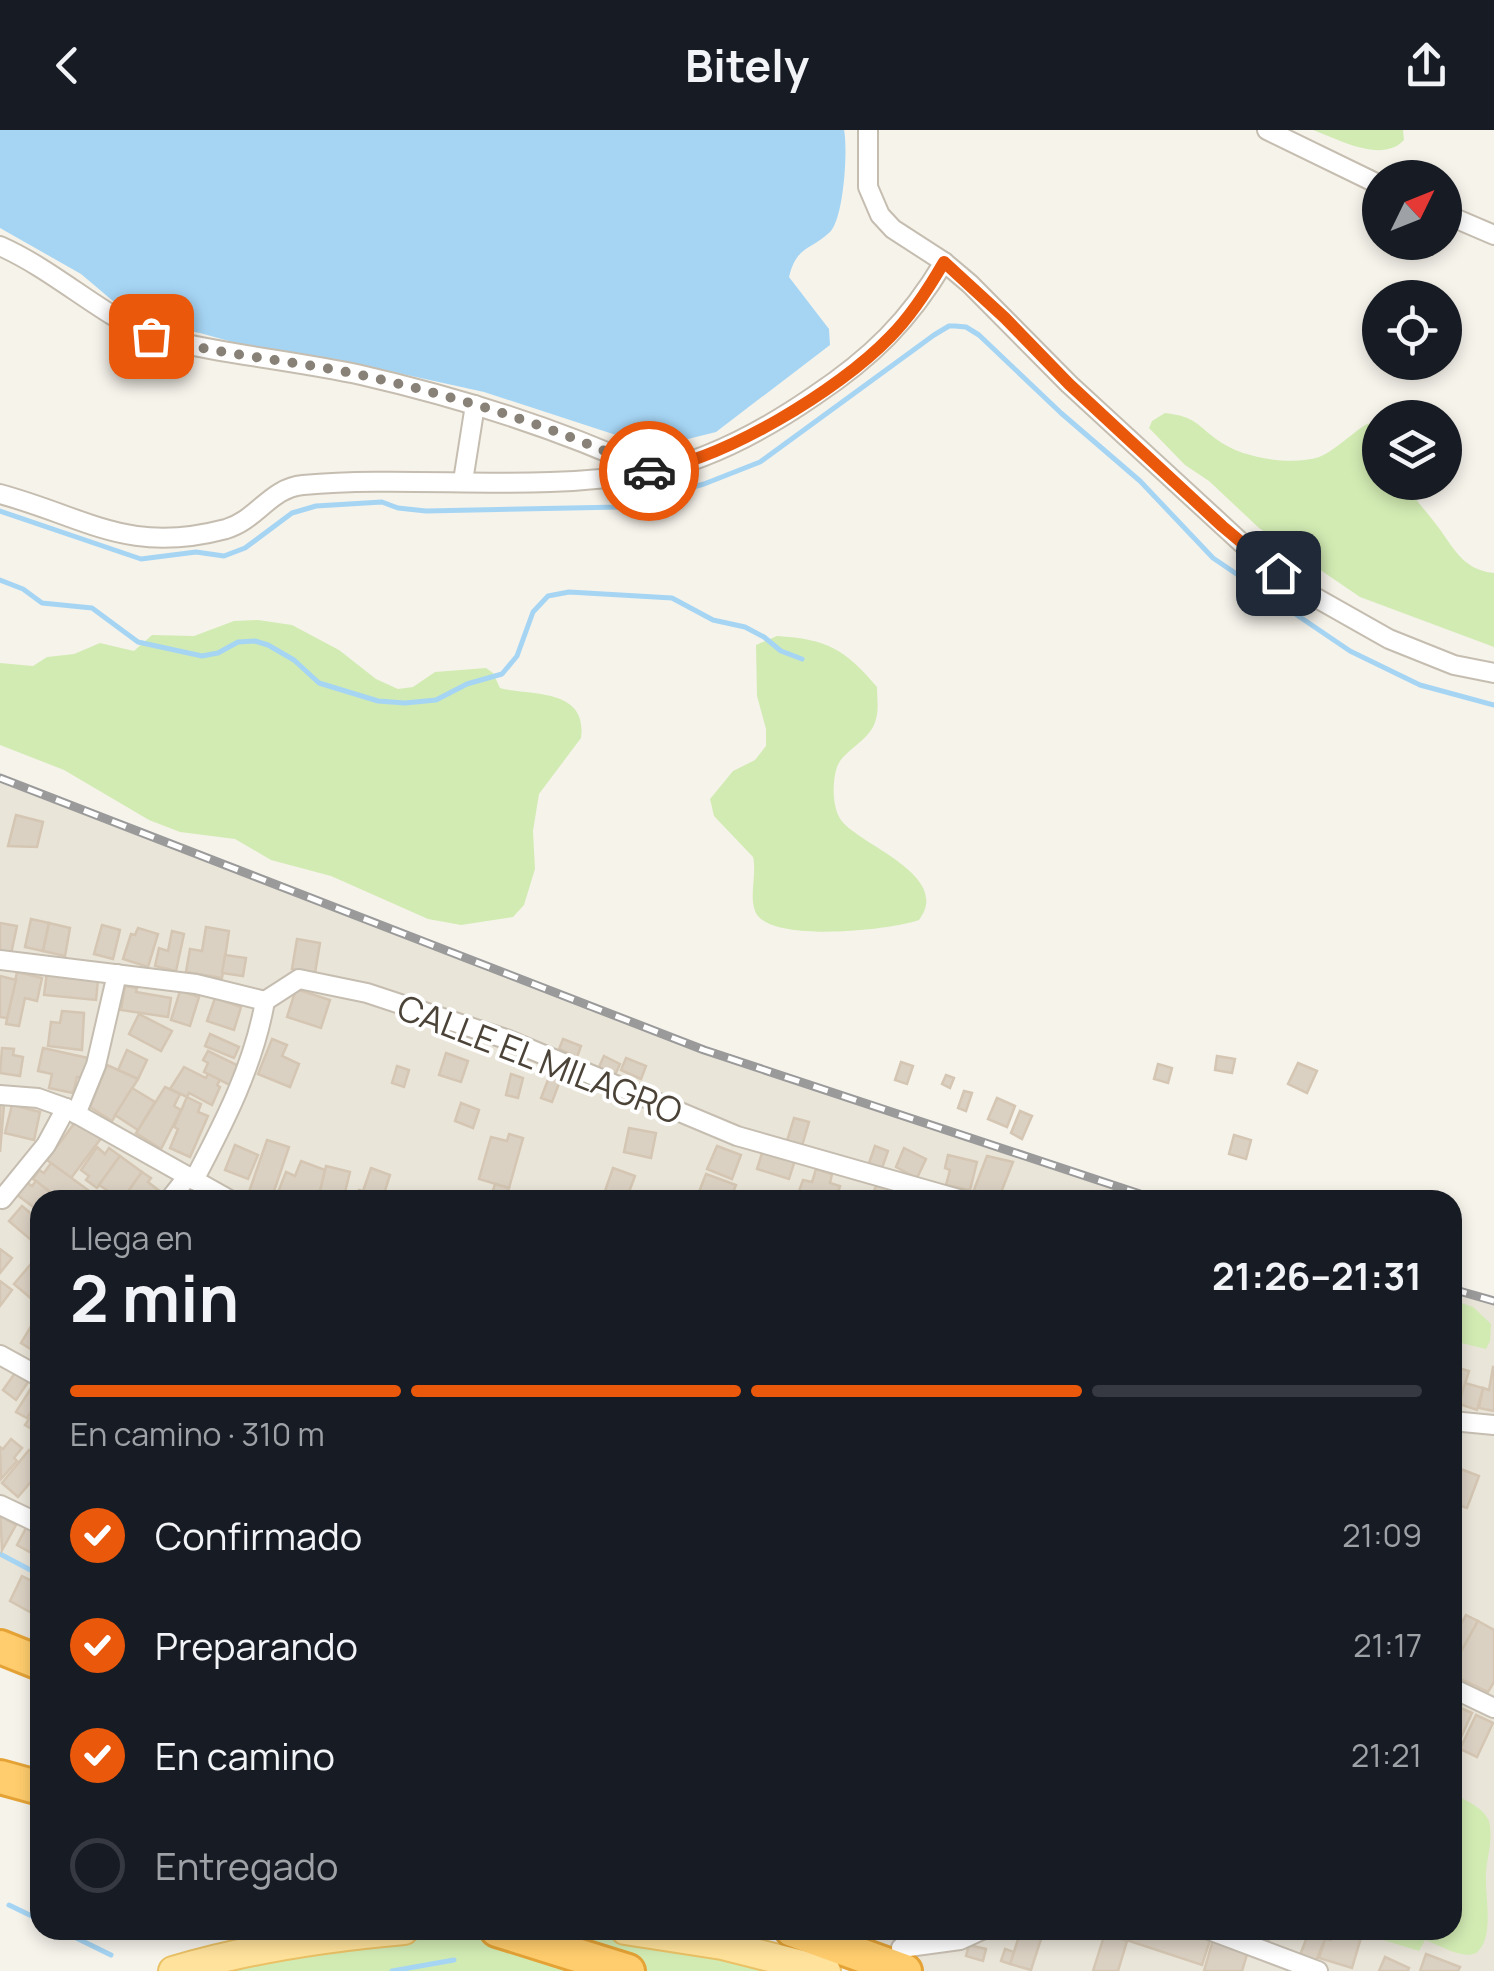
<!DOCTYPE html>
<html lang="es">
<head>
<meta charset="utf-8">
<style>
  :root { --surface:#171b24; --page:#20242c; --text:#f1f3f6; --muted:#9ea1a6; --line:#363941; --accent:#ea580c }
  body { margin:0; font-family:Manrope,sans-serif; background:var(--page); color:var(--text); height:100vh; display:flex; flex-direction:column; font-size:38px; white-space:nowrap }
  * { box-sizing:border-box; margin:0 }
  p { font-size:32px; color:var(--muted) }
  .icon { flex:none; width:55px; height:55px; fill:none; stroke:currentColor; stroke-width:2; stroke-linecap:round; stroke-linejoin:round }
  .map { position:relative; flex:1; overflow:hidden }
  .side { position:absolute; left:30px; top:1060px; width:1432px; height:750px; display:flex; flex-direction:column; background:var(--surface); border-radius:30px; box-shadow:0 5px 15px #0003 }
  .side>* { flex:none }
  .needle { width:65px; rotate:47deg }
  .fabs { position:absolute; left:1362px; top:30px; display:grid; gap:20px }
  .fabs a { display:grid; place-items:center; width:100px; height:100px; border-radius:50%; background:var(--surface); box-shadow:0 5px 15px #0003; font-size:50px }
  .pin { position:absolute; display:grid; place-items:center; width:85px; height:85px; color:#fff; margin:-42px; border-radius:20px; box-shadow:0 5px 15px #0006 }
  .courier { position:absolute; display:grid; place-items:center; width:100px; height:100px; margin:-50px; border:8px solid #ea580c; border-radius:50%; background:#fff; color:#222; box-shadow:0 2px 12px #0007 }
  .summary em { font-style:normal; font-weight:700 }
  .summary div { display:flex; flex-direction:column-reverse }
  .summary { display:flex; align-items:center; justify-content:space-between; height:170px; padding:0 40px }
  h1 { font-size:65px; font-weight:700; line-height:75px }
  .bar { display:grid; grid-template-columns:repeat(4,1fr); gap:15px 10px; align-content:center; height:120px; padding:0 40px }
  .bar i { height:12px; border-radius:8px; background:var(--line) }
  .bar .on { background:var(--accent) }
  .bar p { grid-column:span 4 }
  ol { padding:0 40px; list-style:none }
  li { display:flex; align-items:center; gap:30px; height:110px }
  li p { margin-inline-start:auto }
  li .icon { padding:10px; border-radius:50%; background:var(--accent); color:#fff; stroke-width:4 }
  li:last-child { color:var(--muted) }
  li i { width:55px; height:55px; border:5px solid var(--line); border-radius:50% }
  header { display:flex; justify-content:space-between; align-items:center; height:130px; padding:0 40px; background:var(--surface); font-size:45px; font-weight:700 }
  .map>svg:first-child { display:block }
  .residential { fill:#eae5d9 }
  .green { fill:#d2ebb3 }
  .water { fill:#a6d5f4 }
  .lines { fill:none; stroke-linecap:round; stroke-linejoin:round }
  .stream { stroke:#a6d5f4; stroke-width:5 }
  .building { fill:#dbd1c3; stroke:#d4c6b2; stroke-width:2.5 }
  .minor-casing { stroke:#c5bdb0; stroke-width:22 }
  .primary-casing { stroke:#eac165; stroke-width:32 }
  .motorway-casing { stroke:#e5a336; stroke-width:38 }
  .minor { stroke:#fff; stroke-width:18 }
  .primary { stroke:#ffe29b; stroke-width:28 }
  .motorway { stroke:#ffcd6d; stroke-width:32 }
  .rail-casing { stroke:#9a9a9a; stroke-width:9 }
  .rail { stroke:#fff; stroke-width:5; stroke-dasharray:15; stroke-linecap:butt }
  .done { stroke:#878177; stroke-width:10; stroke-dasharray:0 18 }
  .route { stroke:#ea580c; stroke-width:12 }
  .labels { text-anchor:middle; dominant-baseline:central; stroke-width:8; stroke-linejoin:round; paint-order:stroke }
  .street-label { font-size:35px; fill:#4b4338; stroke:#fff }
</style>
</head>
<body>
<header><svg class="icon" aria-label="back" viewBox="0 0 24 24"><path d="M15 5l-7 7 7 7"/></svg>Bitely<svg class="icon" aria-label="share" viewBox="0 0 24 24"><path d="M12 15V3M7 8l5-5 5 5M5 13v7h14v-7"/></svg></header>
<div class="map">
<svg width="1494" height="1841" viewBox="0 0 1494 1841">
  <rect width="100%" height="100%" fill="#f6f3eb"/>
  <g class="residential">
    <polygon points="0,648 704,920 1158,1070 40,1070 40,1533 0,1517"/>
    <polygon points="1453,1159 1494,1171 1494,1841 905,1841 792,1800 1452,1800"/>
  </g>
  <g class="green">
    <path d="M1313,0h90l1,10c-22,24 -66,-1 -91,-10z"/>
    <path d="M1165,283c32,4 30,11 54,28 23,17 73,25 100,16 12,-4 34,-24 46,-32l8,-3 7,3v57l29,1c4,17 16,26 26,40 17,21 26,47 59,50v74l-134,-50 -101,-69 -50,-47 -24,-16 -36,-37 3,-7z"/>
    <path d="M258,490l34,5 47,25 37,29 22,10 15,-2 22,-15 51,-4 7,5 7,15c29,8 88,-1 81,50l-42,56 -6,37 2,38 -11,36 -11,12 -52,8 -33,-6 -97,-43 -60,-16 -36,-21 -55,-7 -31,-12 -85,-50 -64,-25v-82l33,3 14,-9 27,-3 26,-11 34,8 18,-16 42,1 40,-15z"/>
    <path d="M777,506c50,3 68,13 100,51 0,10 2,22 -1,32 -5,22 -33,31 -39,48 -5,15 -5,40 4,53 18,25 112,55 78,100 -27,10 -152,24 -164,-9 -6,-16 2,-37 -2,-54l-39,-41 -4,-17 23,-28 22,-11 11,-14v-17l-9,-33 -1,-51z"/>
    <polygon points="1453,1170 1473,1177 1491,1194 1490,1211 1486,1219 1453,1211"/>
    <path d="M1453,1664c12,6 30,13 36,27 5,23 -4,39 -3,60 0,21 8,59 -10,72 -13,7 -39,-9 -51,-13l-6,11 -42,-13 3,-8h72z"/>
    <polygon points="404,1800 625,1800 826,1841 173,1841"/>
  </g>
  <path class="water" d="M0,0h844c4,19 0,88 -14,102 -20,19 -33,13 -41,45l40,52 1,16 -114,87 -32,8 -65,-4 -135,-44 -118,-26 -97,-14 -69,-19 -52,-10 -22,-11 -45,-38 -81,-46z"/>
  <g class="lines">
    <g class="stream">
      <polyline points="0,381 141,429 196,422 224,426 245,418 292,383 316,376 382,372 398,378 426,381 620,377 704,354 760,332 934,205 949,196 955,196 966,197 979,205 1061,283 1140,351 1213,428 1350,521 1420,555 1494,575"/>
      <polyline points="0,450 23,459 42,473 92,478 138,512 202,526 218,523 238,512 255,511 268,515 294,530 319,553 378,571 405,573 436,570 467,554 502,544 517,526 533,482 548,466 569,462 672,468 713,490 745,497 764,507 781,521 802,529"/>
      <polyline points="0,1424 40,1445"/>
      <polyline points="9,1775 40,1790"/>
      <polyline points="60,1800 111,1825"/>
      <polyline points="392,1841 454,1830"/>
    </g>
  </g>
  <g class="building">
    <polygon points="16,685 43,692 37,717 8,716"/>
    <polygon points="31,789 49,793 43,821 25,817"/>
    <polygon points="0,793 17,796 11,824 0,821"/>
    <polygon points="49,793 70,798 65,826 43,821"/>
    <polygon points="102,795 120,800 113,829 94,824"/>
    <polygon points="206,797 229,801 222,848 186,842 190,819 202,821"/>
    <polygon points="138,798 158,804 148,837 123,829 131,804 135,805"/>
    <polygon points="172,801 184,804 176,841 155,836 159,818 168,821"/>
    <polygon points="297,809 320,813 315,843 292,839"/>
    <polygon points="225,825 246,828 243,846 222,843"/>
    <polygon points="17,842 42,848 37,871 25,868 19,896 6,894"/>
    <polygon points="47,842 98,850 96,870 44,865"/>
    <polygon points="0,846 16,850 7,888 0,887"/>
    <polygon points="125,856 137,858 136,862 171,868 168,887 121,880"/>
    <polygon points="296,859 330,870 321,898 287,887"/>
    <polygon points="180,861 199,867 190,896 171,890"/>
    <polygon points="215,868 241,877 234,900 207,891"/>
    <polygon points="62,881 84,883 82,920 48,916 51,892 60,893"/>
    <polygon points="139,884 172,901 161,921 129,904"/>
    <polygon points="210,904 239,917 234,928 205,916"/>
    <polygon points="272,909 287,915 282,926 299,934 290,957 258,944"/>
    <polygon points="563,909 581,916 577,927 559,919"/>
    <polygon points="2,918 14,919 13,925 23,927 20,946 0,943"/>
    <polygon points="43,918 88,928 84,948 77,947 73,963 49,958 52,944 38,941"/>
    <polygon points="127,920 147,930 138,949 118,940"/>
    <polygon points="208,921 239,936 230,955 204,942 208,933 203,930"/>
    <polygon points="446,923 468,931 461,952 439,945"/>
    <polygon points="604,926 620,934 615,945 599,937"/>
    <polygon points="1217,926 1235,929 1232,943 1215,940"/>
    <polygon points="626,928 646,936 641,949 621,940"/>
    <polygon points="901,932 913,936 907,954 895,950"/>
    <polygon points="1298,933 1317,941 1307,963 1288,954"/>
    <polygon points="1158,934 1172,938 1168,953 1154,949"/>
    <polygon points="107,935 138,949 112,991 90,977"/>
    <polygon points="397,936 409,940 404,957 392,953"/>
    <polygon points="184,937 206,948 208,944 220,950 217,955 220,957 212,975 189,963 187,967 170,959"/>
    <polygon points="511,944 523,948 518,968 506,965"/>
    <polygon points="946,945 954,948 950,958 942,954"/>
    <polygon points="549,947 560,951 552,972 541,968"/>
    <polygon points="165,957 180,964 174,976 181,980 161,1019 136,1003"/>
    <polygon points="132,958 155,972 138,1000 115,985"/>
    <polygon points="964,961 972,963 966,981 958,978"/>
    <polygon points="187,967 201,974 198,982 208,986 190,1027 170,1018 178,999 174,997"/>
    <polygon points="997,968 1015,976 1007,997 988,989"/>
    <polygon points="461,973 479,980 473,998 455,991"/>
    <polygon points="0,975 4,975 0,1022"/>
    <polygon points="12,975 40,982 34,1010 5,1003"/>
    <polygon points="1020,981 1032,986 1022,1009 1011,1003"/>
    <polygon points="794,988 809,992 802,1016 787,1011"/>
    <polygon points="76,991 102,1007 71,1048 47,1030"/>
    <polygon points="629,998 656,1003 651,1028 624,1022"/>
    <polygon points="509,1004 523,1008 509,1058 479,1049 491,1007 507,1011"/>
    <polygon points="1234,1005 1251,1010 1246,1029 1229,1024"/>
    <polygon points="267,1010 289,1017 271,1070 249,1062"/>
    <polygon points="235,1015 258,1025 248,1049 225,1040"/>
    <polygon points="717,1016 741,1025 732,1049 707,1039"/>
    <polygon points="875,1016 888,1021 882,1038 869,1033"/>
    <polygon points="97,1017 105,1024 109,1018 120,1026 97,1058 86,1050 89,1046 81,1040"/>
    <polygon points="904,1018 926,1029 917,1048 896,1037"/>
    <polygon points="763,1020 795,1030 789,1049 757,1039"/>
    <polygon points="948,1025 977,1032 970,1060 946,1055 950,1040 945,1038"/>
    <polygon points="120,1026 142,1042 122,1070 99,1055"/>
    <polygon points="987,1026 1013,1032 998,1070 972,1065"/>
    <polygon points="301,1031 325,1040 318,1070 275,1070 286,1042 295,1046"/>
    <polygon points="51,1033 88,1060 81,1070 60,1070 33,1049 39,1040 44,1043"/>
    <polygon points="326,1036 350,1042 343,1070 318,1070"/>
    <polygon points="371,1038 390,1045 382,1070 356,1070 359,1060 363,1061"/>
    <polygon points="613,1038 635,1046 626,1070 604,1064"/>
    <polygon points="816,1039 832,1044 830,1053 840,1056 836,1070 816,1070 798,1064 803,1050 812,1052"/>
    <polygon points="142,1042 151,1048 148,1052 161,1062 155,1070 122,1070"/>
    <polygon points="706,1044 736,1055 730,1070 697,1067"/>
    <polygon points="36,1051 59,1069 40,1070 40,1082 16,1064 26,1052 32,1056"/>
    <polygon points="495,1054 509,1058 505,1070 490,1070"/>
    <polygon points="877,1054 898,1063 895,1070 870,1070"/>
    <polygon points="903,1060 924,1067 923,1070 899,1070"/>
    <polygon points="22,1076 40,1091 40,1097 30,1109 9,1091"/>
    <polygon points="0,1119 12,1128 0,1143"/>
    <polygon points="30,1135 40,1144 40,1176 14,1154"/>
    <polygon points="0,1151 12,1160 0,1176"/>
    <polygon points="33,1193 40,1197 40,1212 34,1221 21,1213"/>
    <polygon points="1452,1236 1469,1241 1461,1267 1452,1265"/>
    <polygon points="1493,1237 1494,1237 1494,1281 1479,1278 1483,1258 1489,1260"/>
    <polygon points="15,1243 28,1252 16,1270 3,1260"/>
    <polygon points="1465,1253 1483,1258 1477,1280 1459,1274"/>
    <polygon points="33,1255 40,1260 40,1267 27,1288 16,1282"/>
    <polygon points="40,1272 40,1293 35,1301 25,1295"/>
    <polygon points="11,1309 22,1318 14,1328 17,1331 1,1349 0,1317 3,1319"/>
    <polygon points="29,1320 40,1329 40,1341 18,1367 2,1353"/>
    <polygon points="1453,1336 1479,1346 1467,1378 1452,1373"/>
    <polygon points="0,1378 11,1384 7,1390 16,1395 2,1420"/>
    <polygon points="26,1398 40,1406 37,1426 17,1415"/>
    <polygon points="22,1446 40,1455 40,1463 30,1482 10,1471"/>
    <polygon points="1466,1485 1478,1491 1452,1538 1452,1492 1460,1496"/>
    <polygon points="1478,1491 1494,1500 1494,1552 1488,1562 1452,1545 1452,1538"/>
    <polygon points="1452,1574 1472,1583 1454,1623 1452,1622"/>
    <polygon points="1476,1585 1493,1593 1477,1627 1460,1619"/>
    <polygon points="1021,1800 1044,1800 1031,1840 1010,1834"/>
    <polygon points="1106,1800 1180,1800 1210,1810 1202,1835 1105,1803"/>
    <polygon points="1248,1800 1272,1800 1268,1812 1247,1804"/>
    <polygon points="1344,1800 1363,1801 1352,1838 1319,1828 1325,1809 1331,1810 1333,1805 1341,1807"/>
    <polygon points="1309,1802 1325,1809 1316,1831 1300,1825"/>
    <polygon points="1105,1803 1127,1811 1118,1841 1093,1841"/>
    <polygon points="1213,1810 1248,1821 1242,1841 1204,1841"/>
    <polygon points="969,1815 986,1819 983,1831 966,1826"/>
    <polygon points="1005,1819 1014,1822 1010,1834 1001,1831"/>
    <polygon points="1426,1824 1460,1837 1458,1841 1420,1841"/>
    <polygon points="1385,1827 1409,1838 1408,1841 1379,1841"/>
  </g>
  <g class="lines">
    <g class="minor-casing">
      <g id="minor">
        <polyline points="868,0 868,57 880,85 893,99 944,132 970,154 1069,254 1258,428 1297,457 1389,509 1454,535 1494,543"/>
        <polyline points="1267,0 1380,55"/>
        <polyline points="1445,84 1494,105"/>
        <path d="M0,116c54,24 97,66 151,90 68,18 140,24 210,39 100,23 196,53 289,96"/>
        <polyline points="463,351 475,275"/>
        <path d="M0,364c88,24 128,61 226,35 31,-9 44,-41 77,-44 115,-10 234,8 347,-13 58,-11 116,-43 164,-76 57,-38 95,-75 130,-134"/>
        <polyline points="0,830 196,854 265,871"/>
        <polyline points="265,871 299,849 367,863 506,909 737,1006 962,1070"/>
        <polyline points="0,965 38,968 66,978 230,1070"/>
        <polyline points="76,984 96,935 117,844"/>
        <path d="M194,1050c30,-57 60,-115 71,-179"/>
        <polyline points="2,1069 46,1015 66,978"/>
        <polyline points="169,1070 188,1046"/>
        <polyline points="0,1225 40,1247"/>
        <polyline points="1452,1291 1494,1295"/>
        <polyline points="0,1375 40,1394"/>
        <polyline points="1452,1558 1494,1578"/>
        <polyline points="1209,1800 1318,1841"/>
        <polyline points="901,1818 960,1810 982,1800"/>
      </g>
    </g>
    <g class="primary-casing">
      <g id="primary">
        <polyline points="625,1800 722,1815 826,1841"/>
        <path d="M173,1841c76,-23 152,-34 231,-41"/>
      </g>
    </g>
    <g class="motorway-casing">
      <g id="motorway">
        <polyline points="0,1517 40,1533"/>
        <polyline points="0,1647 40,1658"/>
        <polyline points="497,1800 628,1841"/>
        <polyline points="792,1800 905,1841"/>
      </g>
    </g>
    <use href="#minor" class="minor"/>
    <use href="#primary" class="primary"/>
    <use href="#motorway" class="motorway"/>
    <g class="rail-casing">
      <g id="rail">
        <polyline points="0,648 704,920 1158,1070"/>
        <polyline points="1452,1159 1494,1171"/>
      </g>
    </g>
    <use href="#rail" class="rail"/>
  </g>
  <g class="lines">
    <path class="done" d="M151,206c68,19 140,24 210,39 99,22 196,52 288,96"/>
    <path class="route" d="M649,341c74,-11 189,-80 241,-134 21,-21 39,-49 54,-75l61,56 64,66 153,142 56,47"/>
  </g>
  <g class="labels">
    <g class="street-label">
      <text transform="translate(540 929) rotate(21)">CALLE EL MILAGRO</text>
    </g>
  </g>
</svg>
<div class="fabs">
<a><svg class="needle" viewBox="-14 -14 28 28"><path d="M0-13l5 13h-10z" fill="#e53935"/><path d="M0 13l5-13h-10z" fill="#9ea1a6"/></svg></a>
<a><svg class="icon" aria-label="locate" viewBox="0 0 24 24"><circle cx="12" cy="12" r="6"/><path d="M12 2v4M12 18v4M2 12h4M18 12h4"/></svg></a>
<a><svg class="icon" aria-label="layers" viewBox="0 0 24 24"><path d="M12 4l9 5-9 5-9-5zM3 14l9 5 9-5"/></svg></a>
</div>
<div class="pin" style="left:151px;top:206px;background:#ea580c"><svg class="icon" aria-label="bag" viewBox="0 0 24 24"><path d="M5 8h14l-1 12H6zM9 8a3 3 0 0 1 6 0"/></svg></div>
<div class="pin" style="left:1278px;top:443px;background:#1f2937"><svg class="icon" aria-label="home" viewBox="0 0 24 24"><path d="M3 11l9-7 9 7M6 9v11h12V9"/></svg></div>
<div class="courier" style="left:649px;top:341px"><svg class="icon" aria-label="car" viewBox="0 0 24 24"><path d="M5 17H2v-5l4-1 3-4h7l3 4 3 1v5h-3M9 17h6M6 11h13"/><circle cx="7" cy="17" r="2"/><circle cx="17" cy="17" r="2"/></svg></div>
<section class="side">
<div class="summary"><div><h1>2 min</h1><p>Llega en</p></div><em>21:26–21:31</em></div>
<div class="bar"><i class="on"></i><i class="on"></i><i class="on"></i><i></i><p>En camino · 310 m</p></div>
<ol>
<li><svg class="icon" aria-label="check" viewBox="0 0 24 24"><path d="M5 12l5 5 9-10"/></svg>Confirmado<p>21:09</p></li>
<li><svg class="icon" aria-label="check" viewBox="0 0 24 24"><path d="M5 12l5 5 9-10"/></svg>Preparando<p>21:17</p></li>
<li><svg class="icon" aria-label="check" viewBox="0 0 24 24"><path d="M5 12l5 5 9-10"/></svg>En camino<p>21:21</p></li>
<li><i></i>Entregado</li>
</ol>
</section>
</div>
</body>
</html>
